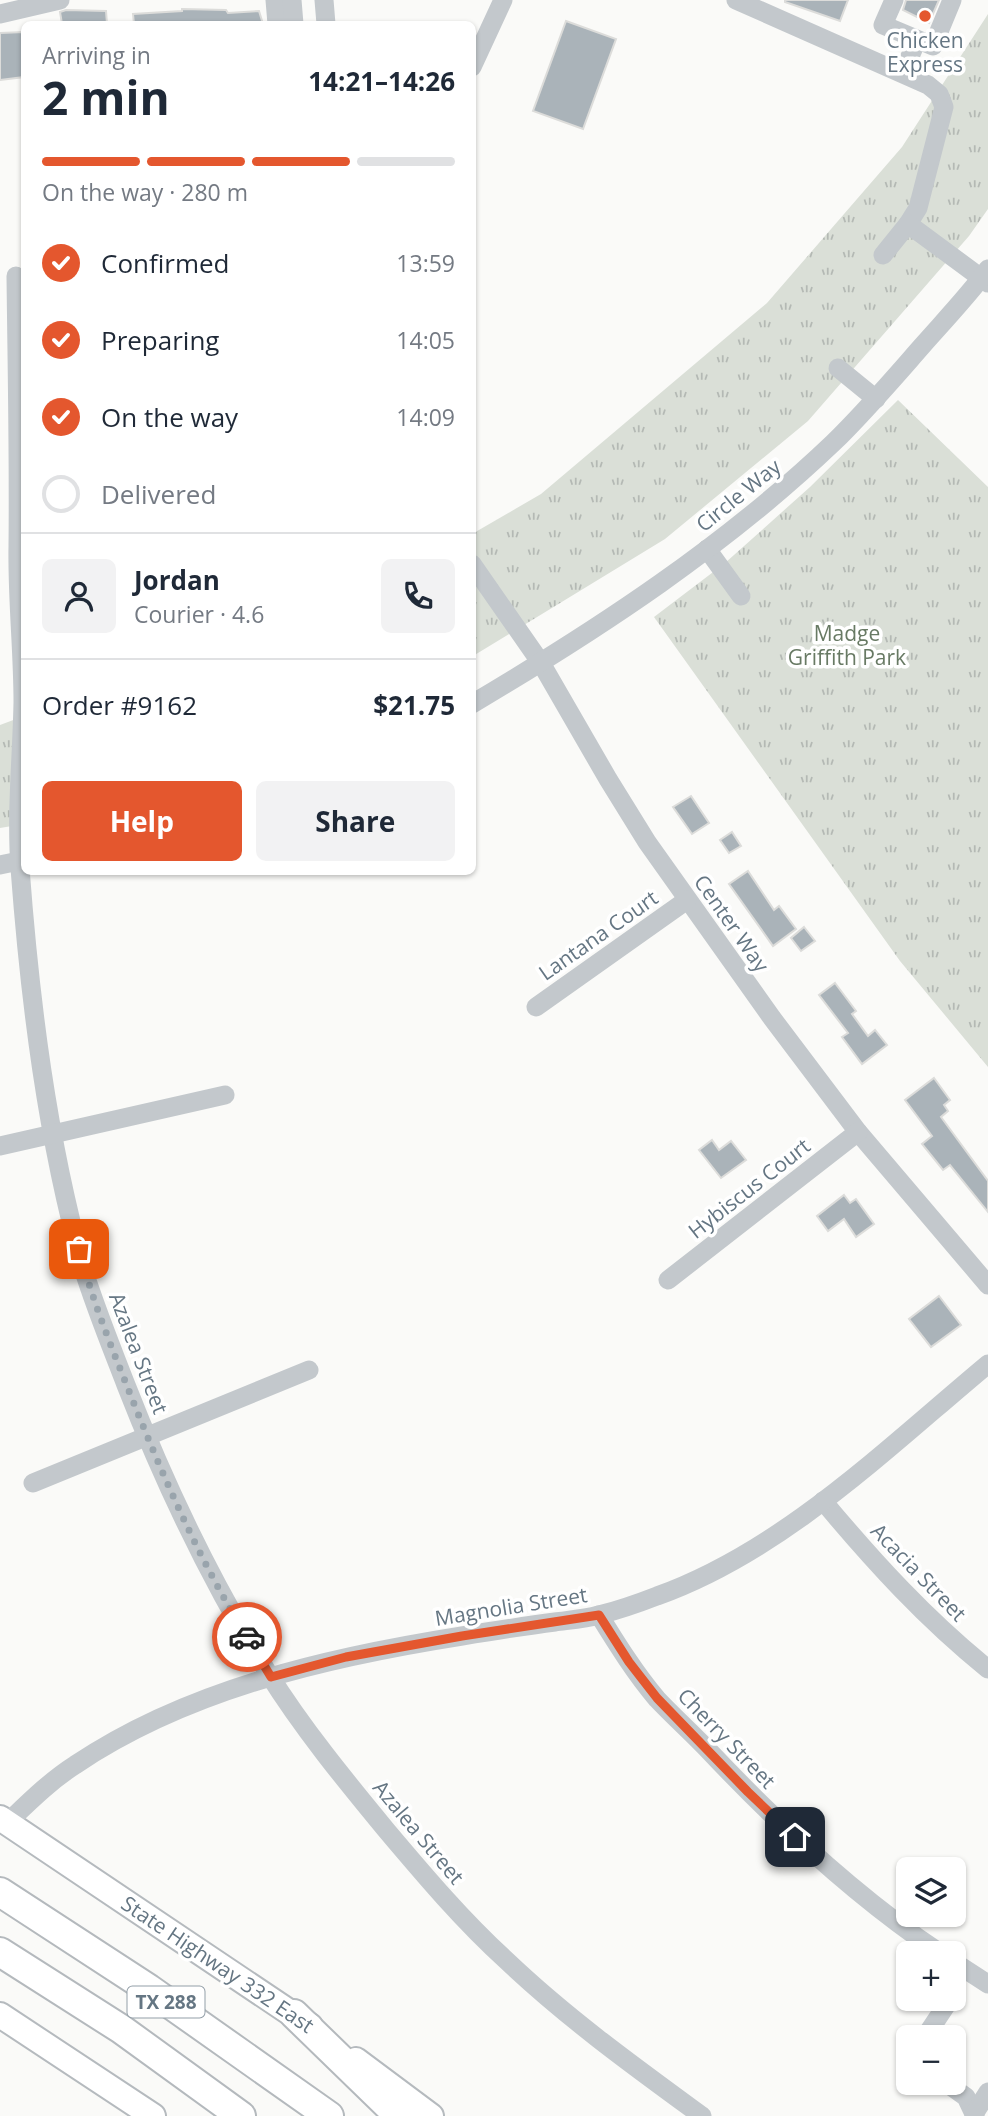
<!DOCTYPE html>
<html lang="en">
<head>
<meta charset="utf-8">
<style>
  :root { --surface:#fff; --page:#f2f2f3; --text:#1f2937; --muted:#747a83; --line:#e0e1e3; --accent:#e4572e }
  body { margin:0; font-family:"Open Sans",sans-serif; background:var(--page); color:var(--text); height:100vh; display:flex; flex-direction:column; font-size:26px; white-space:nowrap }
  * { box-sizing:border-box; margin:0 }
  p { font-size:23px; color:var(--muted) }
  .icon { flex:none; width:38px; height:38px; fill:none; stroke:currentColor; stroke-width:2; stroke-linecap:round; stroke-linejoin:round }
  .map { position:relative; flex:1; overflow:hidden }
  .sheet { position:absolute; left:21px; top:21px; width:455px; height:854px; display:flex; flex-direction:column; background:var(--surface); border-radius:10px; box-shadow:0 2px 5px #0004 }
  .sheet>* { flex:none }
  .tools { position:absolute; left:896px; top:1857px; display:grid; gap:14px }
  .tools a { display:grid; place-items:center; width:70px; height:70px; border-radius:10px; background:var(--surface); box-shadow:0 2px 5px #0004; font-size:35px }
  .pin { position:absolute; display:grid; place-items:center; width:60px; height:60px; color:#fff; margin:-30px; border-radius:14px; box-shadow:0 4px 10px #0006 }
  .courier { position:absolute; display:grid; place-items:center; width:70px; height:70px; margin:-35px; border:5px solid #e4572e; border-radius:50%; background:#fff; color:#222; box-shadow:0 2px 9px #0007 }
  .summary em { font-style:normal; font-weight:700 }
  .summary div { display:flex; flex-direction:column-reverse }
  .summary { display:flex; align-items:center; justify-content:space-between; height:119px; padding:0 21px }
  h1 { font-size:46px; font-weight:700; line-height:52px }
  .bar { display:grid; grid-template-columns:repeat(4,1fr); gap:10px 7px; align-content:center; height:84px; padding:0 21px }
  .bar i { height:9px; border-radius:5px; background:var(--line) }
  .bar .active { background:var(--accent) }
  .bar p { grid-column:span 4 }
  .line { display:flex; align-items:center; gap:18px; padding:0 21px; border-top:2px solid var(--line) }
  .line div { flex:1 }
  .round { display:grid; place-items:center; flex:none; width:74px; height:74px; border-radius:10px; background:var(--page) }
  ol { padding:0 21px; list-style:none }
  li { display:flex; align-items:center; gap:21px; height:77px }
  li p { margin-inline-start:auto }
  li .icon { padding:7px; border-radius:50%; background:var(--accent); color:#fff; stroke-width:4 }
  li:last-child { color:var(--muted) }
  li i { width:38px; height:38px; border:4px solid var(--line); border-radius:50% }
  .action { display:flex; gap:14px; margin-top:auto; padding:14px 21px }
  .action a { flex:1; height:80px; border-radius:10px; background:var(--accent); color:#fff; font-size:28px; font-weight:700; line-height:80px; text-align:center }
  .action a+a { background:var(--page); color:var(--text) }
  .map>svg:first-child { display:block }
  .park { fill:url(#park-tufts) }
  .building { fill:#aab3b9; stroke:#dcdcda; stroke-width:2 }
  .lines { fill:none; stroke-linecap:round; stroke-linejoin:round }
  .major-casing { stroke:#b5babe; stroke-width:28 }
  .highway-casing { stroke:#b4b9bd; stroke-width:32 }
  .minor { stroke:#c3c8cc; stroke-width:19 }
  .major { stroke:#fff; stroke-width:24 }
  .highway { stroke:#fff; stroke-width:28 }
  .done { stroke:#99a4ac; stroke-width:7; stroke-dasharray:0 12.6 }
  .route { stroke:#e4572e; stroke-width:9 }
  .poi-dot { fill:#e4572e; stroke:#fff; stroke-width:2.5 }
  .labels { text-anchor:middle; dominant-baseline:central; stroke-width:7; stroke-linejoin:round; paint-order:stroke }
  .shield { fill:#fff; stroke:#939fa8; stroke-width:2 }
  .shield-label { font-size:19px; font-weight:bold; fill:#657683 }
  .poi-label { font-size:21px; fill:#657683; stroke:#fff }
  .street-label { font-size:21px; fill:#657683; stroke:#fff }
  .park-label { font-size:21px; fill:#687a64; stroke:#fff }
</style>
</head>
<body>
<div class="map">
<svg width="988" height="2116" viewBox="0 0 988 2116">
  <defs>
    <pattern id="park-tufts" width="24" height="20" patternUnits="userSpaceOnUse" patternTransform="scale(1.75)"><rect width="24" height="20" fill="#dadfd7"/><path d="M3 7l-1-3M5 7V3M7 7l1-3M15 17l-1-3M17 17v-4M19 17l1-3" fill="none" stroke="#b4b9b4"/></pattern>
  </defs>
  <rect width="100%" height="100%" fill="#fafaf8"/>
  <g class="park">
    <polygon points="988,14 988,209 969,236 808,421 665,539 473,656 472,534 541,494 767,303 902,147"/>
    <polygon points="898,400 988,487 988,1067 900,961 654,617 725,563 810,487"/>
    <polygon points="24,716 24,824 0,828 0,725"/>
  </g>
  <g class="building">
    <polygon points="785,0 848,0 840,21 785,2"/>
    <polygon points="906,0 939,0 929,23 903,10"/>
    <polygon points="182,9 226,10 228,13 259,11 263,24 134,24 133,14 182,11"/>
    <polygon points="66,10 106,11 107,24 62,24 60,12"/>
    <polygon points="566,21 616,39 583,129 533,111"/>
    <polygon points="24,32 24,77 0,80 0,33"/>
    <polygon points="691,796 709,823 692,834 673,807"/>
    <polygon points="732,832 741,846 729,853 720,840"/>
    <polygon points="748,871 774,910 779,906 796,929 773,946 729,884"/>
    <polygon points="804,927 815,941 801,951 791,938"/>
    <polygon points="835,983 856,1011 852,1014 868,1036 875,1030 887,1045 862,1064 842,1037 848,1033 819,995"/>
    <polygon points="934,1078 950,1100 944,1105 948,1111 941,1117 988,1181 988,1212 950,1165 943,1170 922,1144 932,1136 905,1100"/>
    <polygon points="712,1140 719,1150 731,1141 746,1160 721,1178 699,1150"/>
    <polygon points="844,1195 850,1203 856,1199 874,1224 856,1237 844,1219 828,1231 817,1216"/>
    <polygon points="939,1296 961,1325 931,1347 909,1319"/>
  </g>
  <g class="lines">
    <g class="major-casing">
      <g id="major">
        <polyline points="0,1818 310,2026"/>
        <polyline points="0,2015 153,2116"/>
        <polyline points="356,2060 431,2116"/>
      </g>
    </g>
    <g class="highway-casing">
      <g id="highway">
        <polyline points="0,1892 149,1989 329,2116"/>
        <polyline points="0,1952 121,2029 241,2116"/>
        <polyline points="294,2014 399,2116"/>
      </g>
    </g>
    <g class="minor">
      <polyline points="275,0 277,24"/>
      <polyline points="292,0 294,24"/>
      <polyline points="324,0 326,24"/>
      <polyline points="736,0 928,85 939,94 944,107 918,208 908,224"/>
      <polyline points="894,0 883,25 933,46 952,0"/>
      <polyline points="0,14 60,0"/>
      <polyline points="472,67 503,0"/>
      <polyline points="903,73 917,40"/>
      <polyline points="883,255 908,224 988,283"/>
      <path d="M16,276c1,90 3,180 2,270 -1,52 5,104 5,156 -1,55 -7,110 -3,166 10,134 27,270 63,400 12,39 28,78 43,117 39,100 85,197 142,288 35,56 77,107 119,158 38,45 76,90 120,130 60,57 128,106 195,155"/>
      <polyline points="838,368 876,399"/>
      <polyline points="707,549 741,596"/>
      <polyline points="472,564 541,663 608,779 647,842 772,1018 858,1132 988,1285"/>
      <path d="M472,704c128,-76 253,-158 361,-261 31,-30 60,-64 89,-97 22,-25 46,-50 66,-77"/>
      <polyline points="0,865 24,860"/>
      <polyline points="536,1007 687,900"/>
      <polyline points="0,1146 225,1095"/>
      <polyline points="668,1280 858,1132"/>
      <polyline points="33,1483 309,1370"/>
      <path d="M823,1501c51,61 103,118 165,168"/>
      <path d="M599,1615c18,29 36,58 58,84 17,18 36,35 53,53 70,74 145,144 230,201"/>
      <path d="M7,1823c22,-21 43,-42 68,-58 113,-76 254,-108 387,-129 31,-5 62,-10 93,-14 15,-2 30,-3 44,-7 20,-5 40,-12 58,-19 126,-45 230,-148 331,-232"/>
      <polyline points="954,1962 988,1984"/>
      <polyline points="925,2037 951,1998"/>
      <polyline points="945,2082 966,2097 975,2116"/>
      <polyline points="974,2114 988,2092"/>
    </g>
    <use href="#major" class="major"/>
    <use href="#highway" class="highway"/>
  </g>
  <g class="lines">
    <path class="done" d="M79,1249c12,47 30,92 48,137 34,86 71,172 120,251"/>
    <polyline class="route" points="247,1637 271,1677 346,1657 462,1636 599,1615 629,1662 657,1698 748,1792 795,1837"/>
  </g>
  <circle class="poi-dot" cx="925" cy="16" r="7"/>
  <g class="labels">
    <rect class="shield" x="127.5" y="1986.5" width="77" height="31" rx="5"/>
    <g class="shield-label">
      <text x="166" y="2002">TX 288</text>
    </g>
    <g class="poi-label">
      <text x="925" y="40">Chicken<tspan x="925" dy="24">Express</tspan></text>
    </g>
    <g class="street-label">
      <text transform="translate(738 495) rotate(-39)">Circle Way</text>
      <text transform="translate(732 923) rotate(55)">Center Way</text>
      <text transform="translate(598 935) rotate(-35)">Lantana Court</text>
      <text transform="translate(749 1188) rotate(-38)">Hybiscus Court</text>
      <text transform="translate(139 1353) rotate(69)">Azalea Street</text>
      <text transform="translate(919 1572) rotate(46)">Acacia Street</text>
      <text transform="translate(511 1606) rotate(-9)">Magnolia Street</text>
      <text transform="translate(727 1738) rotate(46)">Cherry Street</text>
      <text transform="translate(419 1832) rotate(50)">Azalea Street</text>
      <text transform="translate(218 1964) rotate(34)">State Highway 332 East</text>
    </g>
    <g class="park-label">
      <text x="847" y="633">Madge<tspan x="847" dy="24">Griffith Park</tspan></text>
    </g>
  </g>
</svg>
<div class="tools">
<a><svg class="icon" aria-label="layers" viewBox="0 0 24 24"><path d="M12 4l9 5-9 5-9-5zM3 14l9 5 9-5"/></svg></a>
<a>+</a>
<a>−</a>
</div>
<div class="pin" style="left:79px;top:1249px;background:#ea580c"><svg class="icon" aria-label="bag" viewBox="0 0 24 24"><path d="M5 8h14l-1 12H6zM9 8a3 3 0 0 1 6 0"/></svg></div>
<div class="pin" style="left:795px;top:1837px;background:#1f2937"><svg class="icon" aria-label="home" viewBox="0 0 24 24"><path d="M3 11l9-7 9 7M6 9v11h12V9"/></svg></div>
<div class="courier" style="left:247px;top:1637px"><svg class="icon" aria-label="car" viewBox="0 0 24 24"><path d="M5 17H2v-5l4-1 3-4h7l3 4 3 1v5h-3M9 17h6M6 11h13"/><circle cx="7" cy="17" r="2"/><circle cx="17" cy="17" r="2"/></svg></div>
<section class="sheet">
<div class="summary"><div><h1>2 min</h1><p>Arriving in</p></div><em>14:21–14:26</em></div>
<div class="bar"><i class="active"></i><i class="active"></i><i class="active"></i><i></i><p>On the way · 280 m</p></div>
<ol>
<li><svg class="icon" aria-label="check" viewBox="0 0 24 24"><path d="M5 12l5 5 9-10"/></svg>Confirmed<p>13:59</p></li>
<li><svg class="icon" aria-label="check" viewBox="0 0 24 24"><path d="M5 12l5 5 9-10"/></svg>Preparing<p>14:05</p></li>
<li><svg class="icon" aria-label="check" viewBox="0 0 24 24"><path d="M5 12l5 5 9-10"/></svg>On the way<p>14:09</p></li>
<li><i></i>Delivered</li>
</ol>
<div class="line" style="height:126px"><a class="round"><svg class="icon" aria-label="person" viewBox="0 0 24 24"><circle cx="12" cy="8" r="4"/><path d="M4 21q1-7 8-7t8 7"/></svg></a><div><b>Jordan</b><p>Courier · 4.6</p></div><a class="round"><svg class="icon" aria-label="phone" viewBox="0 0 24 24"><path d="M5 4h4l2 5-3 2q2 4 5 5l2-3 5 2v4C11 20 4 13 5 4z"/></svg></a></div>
<div class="line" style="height:91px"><div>Order #9162</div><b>$21.75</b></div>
<div class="action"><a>Help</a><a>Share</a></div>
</section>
</div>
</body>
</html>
